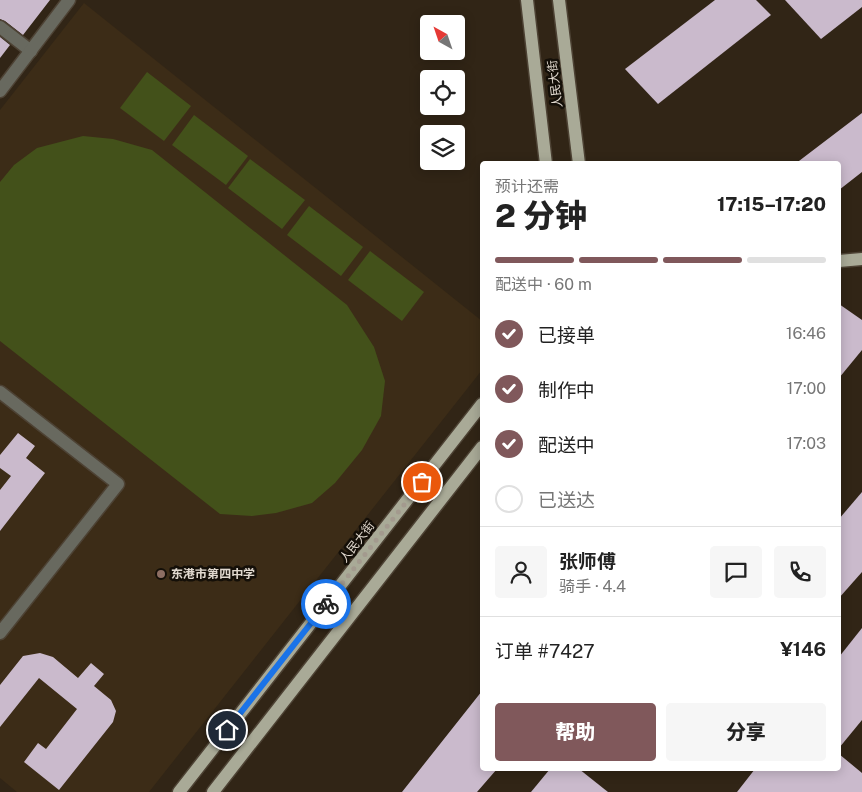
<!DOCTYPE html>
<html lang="zh">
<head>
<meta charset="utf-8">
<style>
  :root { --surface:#fff; --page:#f6f6f6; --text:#222; --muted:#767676; --line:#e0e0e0; --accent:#80585b }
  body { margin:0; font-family:"Public Sans","Noto Sans SC",sans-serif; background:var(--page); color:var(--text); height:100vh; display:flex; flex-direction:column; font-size:19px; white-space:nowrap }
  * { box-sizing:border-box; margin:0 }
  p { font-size:16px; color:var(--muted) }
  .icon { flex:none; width:28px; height:28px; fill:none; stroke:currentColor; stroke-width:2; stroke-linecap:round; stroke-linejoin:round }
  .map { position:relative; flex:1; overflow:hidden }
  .sheet { position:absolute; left:480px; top:161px; width:361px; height:610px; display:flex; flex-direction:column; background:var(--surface); border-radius:5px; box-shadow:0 2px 12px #0003 }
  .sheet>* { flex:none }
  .needle { width:32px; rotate:320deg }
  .buttons { position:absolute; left:420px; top:15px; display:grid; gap:10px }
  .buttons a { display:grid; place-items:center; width:45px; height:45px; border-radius:5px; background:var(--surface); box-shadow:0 2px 12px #0003; font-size:25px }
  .pin { position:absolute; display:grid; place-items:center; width:42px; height:42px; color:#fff; margin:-21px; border:2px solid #fff; border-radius:50%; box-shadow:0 1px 5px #0007 }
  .courier { position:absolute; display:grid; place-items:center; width:50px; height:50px; margin:-25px; border:4px solid #1a73e8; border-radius:50%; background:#fff; color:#222; box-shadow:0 1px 6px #0007 }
  .headline em { font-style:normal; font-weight:800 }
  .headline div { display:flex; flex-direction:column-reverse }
  .headline { display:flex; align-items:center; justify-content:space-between; height:85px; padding:0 15px }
  h1 { font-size:32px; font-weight:800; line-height:38px }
  .bar { display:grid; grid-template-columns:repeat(4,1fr); gap:8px 5px; align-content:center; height:60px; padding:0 15px }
  .bar i { height:6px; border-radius:4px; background:var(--line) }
  .bar .selected { background:var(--accent) }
  .bar p { grid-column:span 4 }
  .line { display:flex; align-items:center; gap:12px; padding:0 15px; border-top:1px solid var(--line) }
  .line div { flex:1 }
  .round { display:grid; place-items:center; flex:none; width:52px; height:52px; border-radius:5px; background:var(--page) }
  ol { padding:0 15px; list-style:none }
  li { display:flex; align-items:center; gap:15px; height:55px }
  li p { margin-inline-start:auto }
  li .icon { padding:5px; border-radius:50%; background:var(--accent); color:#fff; stroke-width:4 }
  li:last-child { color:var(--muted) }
  li i { width:28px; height:28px; border:2px solid var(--line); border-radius:50% }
  .button { display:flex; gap:10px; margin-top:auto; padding:10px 15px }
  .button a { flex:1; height:58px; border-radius:5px; background:var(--accent); color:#fff; font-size:20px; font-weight:800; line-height:58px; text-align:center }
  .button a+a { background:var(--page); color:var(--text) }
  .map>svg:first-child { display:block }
  .built { fill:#3c2c17 }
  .green { fill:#43511a }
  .building { fill:#cabacc }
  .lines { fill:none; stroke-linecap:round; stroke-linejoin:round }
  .minor-casing { stroke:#4d4234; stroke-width:15 }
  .major-casing { stroke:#4d4234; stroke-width:15 }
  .minor { stroke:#68695f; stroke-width:12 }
  .major { stroke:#a9aa97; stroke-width:12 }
  .done { stroke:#a39a8e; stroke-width:5; stroke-dasharray:0 9 }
  .route { stroke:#1a73e8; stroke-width:6 }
  .education-dot { fill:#8d6e63; stroke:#140f08; stroke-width:2 }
  .labels { text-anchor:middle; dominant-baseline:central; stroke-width:5; stroke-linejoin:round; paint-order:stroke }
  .street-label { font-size:12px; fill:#e1d9cf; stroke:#140f08 }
  .poi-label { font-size:12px; font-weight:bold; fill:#e1d9cf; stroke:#140f08; text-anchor:start }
</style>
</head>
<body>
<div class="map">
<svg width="862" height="792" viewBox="0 0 862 792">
  <rect width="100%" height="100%" fill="#312516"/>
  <polygon class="built" points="84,3 482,321 482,370 149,792 17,792 0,778 0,110"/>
  <g class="green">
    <polygon points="147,72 191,106 164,141 120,108"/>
    <polygon points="194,115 248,156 226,185 172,145"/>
    <polygon points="83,136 113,139 152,150 347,305 374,347 385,381 381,416 362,450 335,483 312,503 276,513 252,516 220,514 0,341 0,182 14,165 37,148"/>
    <polygon points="250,159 305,200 282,229 228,188"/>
    <polygon points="309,206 363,247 341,276 287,235"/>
    <polygon points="370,251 424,292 402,321 348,280"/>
  </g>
  <g class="building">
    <polygon points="0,0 50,0 23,35 5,21 0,19"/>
    <polygon points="715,0 756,0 771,15 658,104 625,69"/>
    <polygon points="785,0 862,0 862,7 821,39"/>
    <polygon points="0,37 10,45 0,58"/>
    <polygon points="862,113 862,172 839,190 839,164 795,164"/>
    <polygon points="839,304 862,320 862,350 839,378"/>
    <polygon points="18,433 35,446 26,458 45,473 0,531 0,490 11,476 0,468 0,455"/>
    <polygon points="862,492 862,572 839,598 839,519"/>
    <polygon points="862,628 862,720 839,748 839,657"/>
    <polygon points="40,653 53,657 78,678 91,663 104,674 94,686 111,700 116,711 113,722 59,790 24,762 38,743 46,749 77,709 39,678 0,727 0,685 23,656"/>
    <polygon points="482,691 482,769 497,769 477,792 402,792"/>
    <polygon points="839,754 862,773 862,792 737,792 755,769 839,769"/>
    <polygon points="550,769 579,769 608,792 531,792"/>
  </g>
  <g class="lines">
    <g class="minor-casing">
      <g id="minor">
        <polyline points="0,27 31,51"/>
        <polyline points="0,91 69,0"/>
        <polyline points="0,392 118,484 0,633"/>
      </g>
    </g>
    <g class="major-casing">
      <g id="major">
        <polyline points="527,0 546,164"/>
        <polyline points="559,0 579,164"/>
        <polyline points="839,261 862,259"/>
        <polyline points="179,792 482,404"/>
        <polyline points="213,792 482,447"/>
      </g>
    </g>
    <use href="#minor" class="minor"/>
    <use href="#major" class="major"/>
  </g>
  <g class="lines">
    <polyline class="done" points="326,604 422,482"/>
    <polyline class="route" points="227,730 326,604"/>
  </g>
  <circle class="education-dot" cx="161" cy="574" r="5"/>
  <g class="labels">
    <g class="street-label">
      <text transform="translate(555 84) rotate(-97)">人民大街</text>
      <text transform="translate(357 542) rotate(-52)">人民大街</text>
    </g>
    <g class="poi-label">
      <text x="171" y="574">东港市第四中学</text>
    </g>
  </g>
</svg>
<div class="buttons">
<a><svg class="needle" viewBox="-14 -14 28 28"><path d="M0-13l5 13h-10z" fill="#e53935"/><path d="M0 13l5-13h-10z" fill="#767676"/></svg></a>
<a><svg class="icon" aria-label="locate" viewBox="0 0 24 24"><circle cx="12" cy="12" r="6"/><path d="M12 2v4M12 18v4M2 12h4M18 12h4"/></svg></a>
<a><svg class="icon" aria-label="layers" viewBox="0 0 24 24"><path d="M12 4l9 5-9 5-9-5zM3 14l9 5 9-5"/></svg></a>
</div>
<div class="pin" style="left:422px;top:482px;background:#ea580c"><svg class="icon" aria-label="bag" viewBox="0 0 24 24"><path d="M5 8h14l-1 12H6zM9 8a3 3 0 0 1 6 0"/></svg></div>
<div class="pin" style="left:227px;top:730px;background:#1f2937"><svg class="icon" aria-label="home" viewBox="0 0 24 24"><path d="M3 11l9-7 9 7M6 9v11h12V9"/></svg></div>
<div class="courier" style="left:326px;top:604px"><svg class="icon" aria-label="bike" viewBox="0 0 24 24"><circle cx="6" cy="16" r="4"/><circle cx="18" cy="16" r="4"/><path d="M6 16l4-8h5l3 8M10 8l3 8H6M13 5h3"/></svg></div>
<section class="sheet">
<div class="headline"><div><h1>2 分钟</h1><p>预计还需</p></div><em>17:15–17:20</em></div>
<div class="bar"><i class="selected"></i><i class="selected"></i><i class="selected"></i><i></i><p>配送中 · 60 m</p></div>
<ol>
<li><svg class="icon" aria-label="check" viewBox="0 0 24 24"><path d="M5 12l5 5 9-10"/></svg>已接单<p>16:46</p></li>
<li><svg class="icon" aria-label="check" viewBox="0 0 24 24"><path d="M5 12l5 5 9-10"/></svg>制作中<p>17:00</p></li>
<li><svg class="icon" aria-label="check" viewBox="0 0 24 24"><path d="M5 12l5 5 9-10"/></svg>配送中<p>17:03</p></li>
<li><i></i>已送达</li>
</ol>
<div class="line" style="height:90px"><a class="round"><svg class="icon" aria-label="person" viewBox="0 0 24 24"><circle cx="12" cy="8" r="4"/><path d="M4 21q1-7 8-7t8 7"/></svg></a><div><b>张师傅</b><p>骑手 · 4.4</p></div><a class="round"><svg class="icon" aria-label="chat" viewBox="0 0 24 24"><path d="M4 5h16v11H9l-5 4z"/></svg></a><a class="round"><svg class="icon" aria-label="phone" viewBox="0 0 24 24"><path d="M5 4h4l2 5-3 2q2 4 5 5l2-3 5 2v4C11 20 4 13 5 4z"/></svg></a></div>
<div class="line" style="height:65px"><div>订单 #7427</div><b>¥146</b></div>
<div class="button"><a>帮助</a><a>分享</a></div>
</section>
</div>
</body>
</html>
